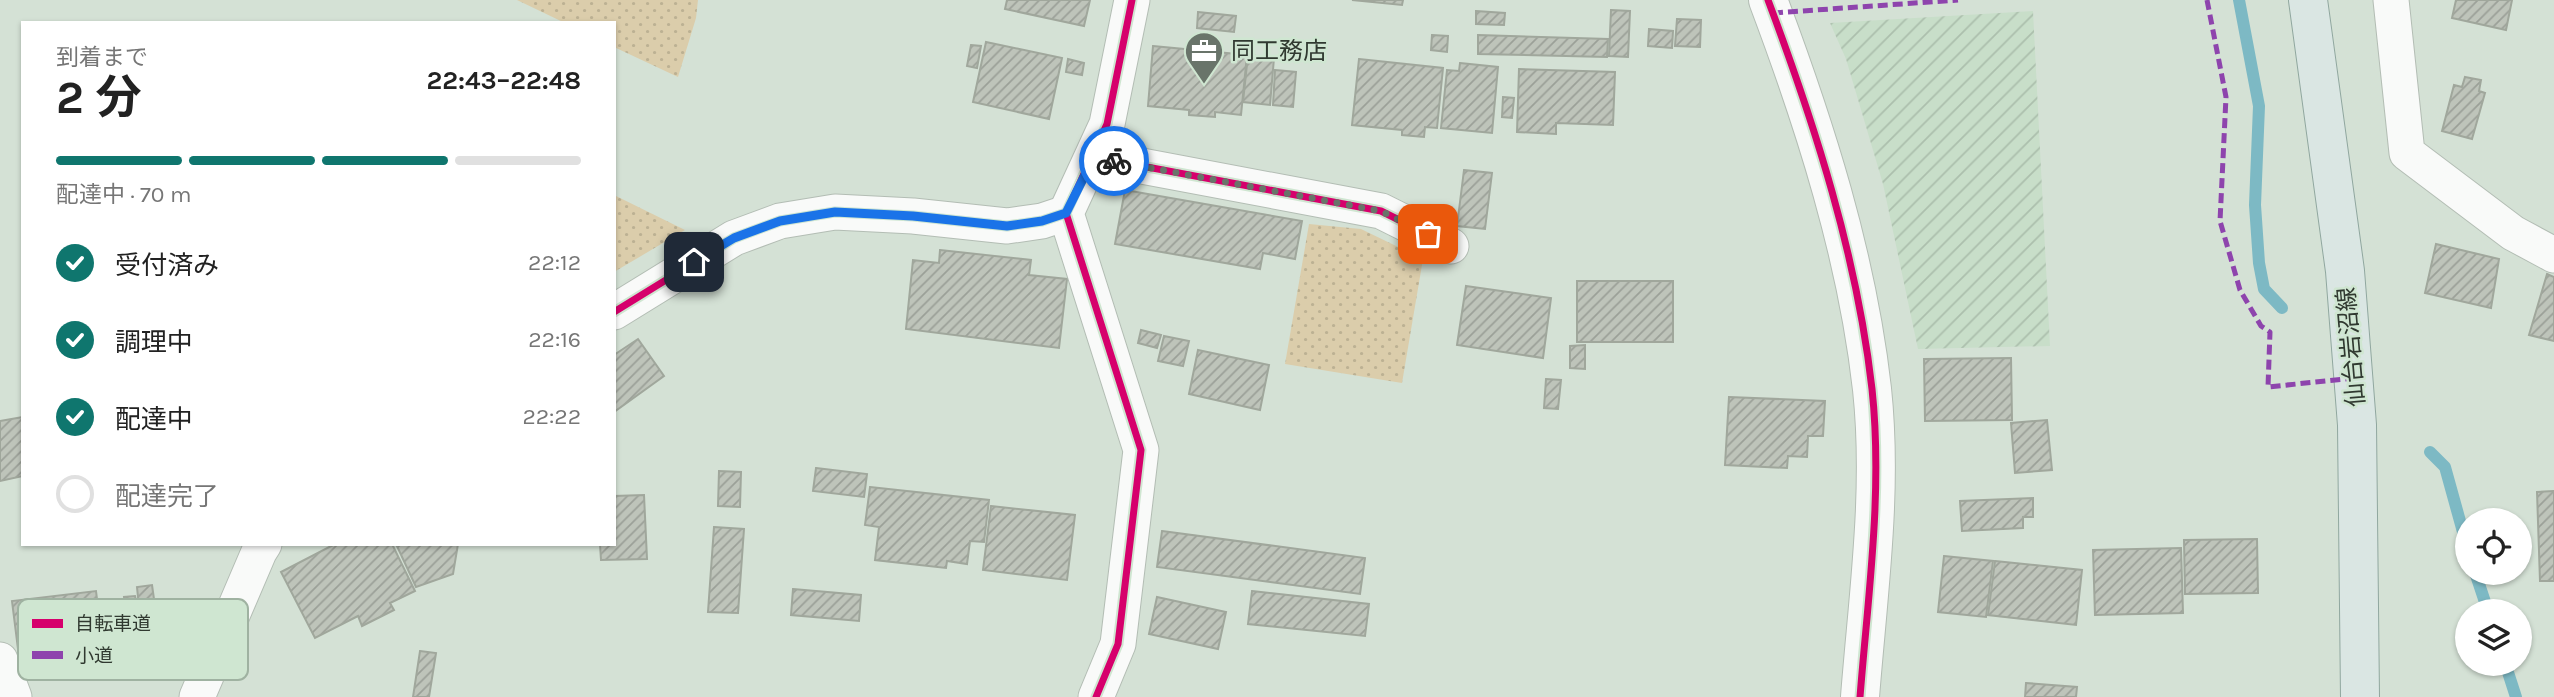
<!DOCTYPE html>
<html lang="ja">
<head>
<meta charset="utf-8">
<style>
  :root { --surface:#fff; --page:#f6f6f6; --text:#222; --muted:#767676; --line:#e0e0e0; --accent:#0f766e }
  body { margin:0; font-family:Karla,"Noto Sans JP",sans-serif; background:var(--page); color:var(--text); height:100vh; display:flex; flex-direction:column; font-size:26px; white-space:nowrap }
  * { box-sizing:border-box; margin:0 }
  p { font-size:23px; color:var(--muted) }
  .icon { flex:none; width:38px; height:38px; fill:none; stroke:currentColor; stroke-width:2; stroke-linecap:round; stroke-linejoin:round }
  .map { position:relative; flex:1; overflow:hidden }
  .details { position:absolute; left:21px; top:21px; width:595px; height:525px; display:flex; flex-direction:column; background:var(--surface); border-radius:0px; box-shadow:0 2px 5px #0004 }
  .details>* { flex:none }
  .fabs { position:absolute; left:2455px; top:508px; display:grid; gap:14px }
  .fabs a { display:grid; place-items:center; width:77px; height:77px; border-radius:50%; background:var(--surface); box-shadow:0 2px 5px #0004; font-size:35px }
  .pin { position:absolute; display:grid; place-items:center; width:60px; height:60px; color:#fff; margin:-30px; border-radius:14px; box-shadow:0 4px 10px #0006 }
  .courier { position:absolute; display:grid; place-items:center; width:70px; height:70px; margin:-35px; border:5px solid #1a73e8; border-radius:50%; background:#fff; color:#222; box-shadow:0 2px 9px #0007 }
  .head em { font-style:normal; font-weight:700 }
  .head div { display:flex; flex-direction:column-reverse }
  .head { display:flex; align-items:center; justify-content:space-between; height:119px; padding:0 35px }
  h1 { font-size:46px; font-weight:700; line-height:52px }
  .bar { display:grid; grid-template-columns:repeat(4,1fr); gap:10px 7px; align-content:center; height:84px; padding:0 35px }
  .bar i { height:9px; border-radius:5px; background:var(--line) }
  .bar .active { background:var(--accent) }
  .bar p { grid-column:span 4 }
  ol { padding:0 35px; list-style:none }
  li { display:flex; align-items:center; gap:21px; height:77px }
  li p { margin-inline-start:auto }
  li .icon { padding:7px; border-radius:50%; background:var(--accent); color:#fff; stroke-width:4 }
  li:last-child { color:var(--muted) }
  li i { width:38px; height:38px; border:4px solid var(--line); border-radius:50% }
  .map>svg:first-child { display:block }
  .industrial { fill:url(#industrial-furrows) }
  .grass { fill:url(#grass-dots) }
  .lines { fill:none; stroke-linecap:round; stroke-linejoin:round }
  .stream { stroke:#7db9c4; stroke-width:12 }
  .building { fill:url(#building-hatch); stroke:#a0a79c; stroke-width:2 }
  .minor-casing { stroke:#b3bdb4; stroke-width:37 }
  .tertiary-casing { stroke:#b3bdb4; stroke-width:40 }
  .primary-casing { stroke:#90a79f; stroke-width:40 }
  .minor { stroke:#f9faf9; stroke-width:35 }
  .tertiary { stroke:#f9faf9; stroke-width:38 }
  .primary { stroke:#dae6e3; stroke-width:38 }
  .quiet { stroke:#8e44ad; stroke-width:5; stroke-dasharray:10 5; stroke-linecap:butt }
  .cycleway-casing { stroke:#cfe6d1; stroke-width:11 }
  .cycleway { stroke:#d6006c; stroke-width:7 }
  .done { stroke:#69746a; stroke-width:7; stroke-dasharray:0 12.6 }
  .route { stroke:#1a73e8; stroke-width:9 }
  .labels { text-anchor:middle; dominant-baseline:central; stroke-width:5; stroke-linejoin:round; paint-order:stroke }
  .poi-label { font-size:24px; fill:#303930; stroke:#cfe6d1; text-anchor:start }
  .street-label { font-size:24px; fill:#303930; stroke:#cfe6d1 }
  .key { fill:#cfe6d1; stroke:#9fb2a1; stroke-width:2 }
  .key-label { font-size:19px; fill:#303930 }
</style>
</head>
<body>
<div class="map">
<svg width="2554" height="697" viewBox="0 0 2554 697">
  <defs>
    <pattern id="industrial-furrows" width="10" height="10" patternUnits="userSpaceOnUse" patternTransform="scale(1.75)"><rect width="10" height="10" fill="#c8dec9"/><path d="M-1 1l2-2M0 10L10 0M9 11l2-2" fill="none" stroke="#acbfad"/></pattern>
    <pattern id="grass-dots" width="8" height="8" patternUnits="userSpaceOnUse" patternTransform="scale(1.75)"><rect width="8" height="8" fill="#dbcdab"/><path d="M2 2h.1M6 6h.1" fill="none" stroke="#bcb193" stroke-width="1.8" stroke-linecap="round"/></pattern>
    <pattern id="building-hatch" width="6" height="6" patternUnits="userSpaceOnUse" patternTransform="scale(1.75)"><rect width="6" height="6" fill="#bec4ba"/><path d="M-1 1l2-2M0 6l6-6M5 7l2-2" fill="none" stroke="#9ba098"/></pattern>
  </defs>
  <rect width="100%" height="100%" fill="#d4e1d5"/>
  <polygon class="industrial" points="2033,11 2050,346 1918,349 1883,184 1846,59 1830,23"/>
  <g class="grass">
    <polygon points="517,0 698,0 696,18 678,77 614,47 614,23 565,23"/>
    <polygon points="614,195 685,230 614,272"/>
    <polygon points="1309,224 1361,229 1423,259 1402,383 1285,364"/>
  </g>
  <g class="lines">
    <g class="stream">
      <polyline points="2239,0 2259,106 2255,205 2259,263 2264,289 2282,308"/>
      <polyline points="2430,452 2445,467 2468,550"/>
      <polyline points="2475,572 2488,611"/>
      <polyline points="2505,663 2516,697"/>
    </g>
  </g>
  <g class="building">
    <polygon points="1007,0 1090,0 1084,26 1005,9"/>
    <polygon points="1352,0 1403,0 1402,5"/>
    <polygon points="2456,0 2512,0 2506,30 2452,18"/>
    <polygon points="1611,10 1630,11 1628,57 1609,56"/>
    <polygon points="1476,11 1505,13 1504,25 1476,24"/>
    <polygon points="1198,12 1236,16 1234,32 1197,28"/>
    <polygon points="1677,19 1701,20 1700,47 1675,46"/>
    <polygon points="1649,29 1673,31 1672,48 1648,46"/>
    <polygon points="1432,35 1448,36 1447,52 1431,50"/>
    <polygon points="1478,35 1608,39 1607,57 1478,54"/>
    <polygon points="986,42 1062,58 1049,119 973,102"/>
    <polygon points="971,45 981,46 977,68 967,66"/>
    <polygon points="1153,46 1247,55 1241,115 1215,112 1215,117 1189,115 1189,110 1148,106"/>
    <polygon points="1248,55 1274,58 1270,105 1243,102"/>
    <polygon points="1068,59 1084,63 1082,75 1066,72"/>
    <polygon points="1359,59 1443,68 1437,128 1425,127 1424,137 1402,135 1402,130 1352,125"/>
    <polygon points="1460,63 1498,67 1492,133 1441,128 1447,70 1459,71"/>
    <polygon points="1519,69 1615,72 1613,125 1556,123 1556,134 1517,132"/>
    <polygon points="1275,70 1296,72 1293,107 1273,105"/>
    <polygon points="2465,77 2481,80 2479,91 2485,93 2472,139 2442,131 2454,85 2462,87"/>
    <polygon points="1503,97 1514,98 1512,118 1502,117"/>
    <polygon points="1464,170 1492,173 1485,229 1457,226"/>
    <polygon points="1125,190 1302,221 1295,259 1263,253 1260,269 1115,244"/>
    <polygon points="2436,244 2499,259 2491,308 2425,293"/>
    <polygon points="940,250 1031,260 1029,275 1067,279 1059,348 906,329 913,260 939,263"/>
    <polygon points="2547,274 2554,277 2554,341 2529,335"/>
    <rect x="1577" y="281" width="96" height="61"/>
    <polygon points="1466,286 1551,298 1543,358 1457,345"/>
    <polygon points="1141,330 1161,335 1157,348 1138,343"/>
    <polygon points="1164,336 1189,341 1183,366 1158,361"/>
    <polygon points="638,339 664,376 614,412 614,355"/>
    <polygon points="1585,345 1585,369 1570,368 1570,346"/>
    <polygon points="1198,350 1269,365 1260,410 1189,394"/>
    <polygon points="2011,358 2012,420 1925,421 1924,359"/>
    <polygon points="1546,379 1561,380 1558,409 1544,408"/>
    <polygon points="1729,397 1825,401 1823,436 1808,436 1807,457 1788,456 1787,468 1725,465"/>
    <polygon points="23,417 23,476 0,481 0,421"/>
    <polygon points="2047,420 2052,470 2015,473 2011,423"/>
    <polygon points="816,468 867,474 864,497 813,491"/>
    <polygon points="719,471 741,472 740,507 718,506"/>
    <polygon points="870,487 989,500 984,542 970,541 967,564 947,561 946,568 875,560 879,527 865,525"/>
    <polygon points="2554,491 2554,581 2540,581 2537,492"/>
    <polygon points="644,495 647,559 601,560 600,544 614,544 614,496"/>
    <polygon points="2033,498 2033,517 2023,517 2023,528 1962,531 1960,501"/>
    <polygon points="991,506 1075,515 1067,580 983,570"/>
    <polygon points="714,527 744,529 738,613 708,612"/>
    <polygon points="1162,531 1365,558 1360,594 1157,567"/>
    <polygon points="2257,539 2258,593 2185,594 2184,540"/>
    <polygon points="335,544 392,544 415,591 390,603 394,610 362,626 358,616 315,638 281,572"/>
    <polygon points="396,544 458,544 453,574 416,587"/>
    <polygon points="2181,548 2183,613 2095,615 2093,550"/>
    <polygon points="1944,556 1993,561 1986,617 1938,612"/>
    <polygon points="1995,561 2082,570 2076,625 1988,615"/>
    <polygon points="152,585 155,606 139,607 137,587"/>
    <polygon points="793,589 861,595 859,621 791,615"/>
    <polygon points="96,591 103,647 19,657 12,601"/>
    <polygon points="1252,591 1369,604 1365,636 1248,624"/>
    <polygon points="135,596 137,606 125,607 124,597"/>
    <polygon points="1157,597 1226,612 1218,649 1149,634"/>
    <polygon points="420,651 436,653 429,697 413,697"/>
    <polygon points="2026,683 2077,687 2076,697 2025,697"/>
  </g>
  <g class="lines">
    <g class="minor-casing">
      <g id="minor">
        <polyline points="2391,0 2407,153 2513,233 2554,255"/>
        <polyline points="1094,157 1381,211 1451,246"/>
        <polyline points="614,312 734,238 780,221 835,212 913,216 1007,226 1042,221 1066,213"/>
        <polyline points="0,660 14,697"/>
        <polyline points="197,697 259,552 264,544"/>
        <polyline points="1096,697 1118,644 1141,450 1066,213 1107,124 1132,0"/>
      </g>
    </g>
    <g class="tertiary-casing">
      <path id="tertiary" d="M1768,0c47,125 89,256 104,389 11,102 -4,206 -12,308"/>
    </g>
    <g class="primary-casing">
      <polyline id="primary" points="2308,0 2345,271 2357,425 2360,697"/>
    </g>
    <use href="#minor" class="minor"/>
    <use href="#tertiary" class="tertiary"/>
    <use href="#primary" class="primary"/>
    <g class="quiet">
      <polyline points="2207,0 2226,97 2220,221 2240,290 2261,326 2270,332 2268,387 2354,378"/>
      <polyline points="1773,13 1958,0"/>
    </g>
    <g class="cycleway-casing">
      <g id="cycleway">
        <path d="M1768,0c47,125 89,256 104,389 11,102 -4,206 -12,308"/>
        <polyline points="1094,157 1381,211 1451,246"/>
        <polyline points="614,312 734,238 780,221 835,212 913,216 1007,226 1042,221 1066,213"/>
        <polyline points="1096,697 1118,644 1141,450 1066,213 1107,124 1132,0"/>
      </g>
    </g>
    <use href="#cycleway" class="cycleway"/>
  </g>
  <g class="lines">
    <polyline class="done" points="1114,161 1381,211 1428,234"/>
    <polyline class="route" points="694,262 734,238 780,221 835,212 913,216 1007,226 1042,221 1066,213 1094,157 1114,161"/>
  </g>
  <defs>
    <g id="office-pin" transform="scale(2.0125)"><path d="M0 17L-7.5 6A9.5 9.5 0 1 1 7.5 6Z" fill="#69746a" stroke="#cfe6d1"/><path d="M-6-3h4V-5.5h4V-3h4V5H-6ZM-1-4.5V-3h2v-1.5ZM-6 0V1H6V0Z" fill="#fff"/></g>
  </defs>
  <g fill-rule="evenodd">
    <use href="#office-pin" x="1204" y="51"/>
  </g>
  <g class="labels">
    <g class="poi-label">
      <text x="1231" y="51">同工務店</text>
    </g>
    <g class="street-label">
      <text transform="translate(2351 347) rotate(-95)">仙台岩沼線</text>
    </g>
  </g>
  <rect x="18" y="599" width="230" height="81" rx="10" class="key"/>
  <rect x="32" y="619" width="31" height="9" fill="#d6006c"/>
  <rect x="32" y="651" width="31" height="8" fill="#8e44ad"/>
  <g class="key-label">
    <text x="75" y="630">自転車道</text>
    <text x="75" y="662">小道</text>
  </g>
</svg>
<div class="fabs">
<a><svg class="icon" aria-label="locate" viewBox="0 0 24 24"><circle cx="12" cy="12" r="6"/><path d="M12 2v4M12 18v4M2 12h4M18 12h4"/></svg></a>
<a><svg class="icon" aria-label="layers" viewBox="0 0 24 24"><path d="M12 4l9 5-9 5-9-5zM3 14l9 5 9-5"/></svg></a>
</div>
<div class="pin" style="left:1428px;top:234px;background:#ea580c"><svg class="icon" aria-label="bag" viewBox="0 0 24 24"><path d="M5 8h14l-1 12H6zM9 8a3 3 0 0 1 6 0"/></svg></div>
<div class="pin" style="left:694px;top:262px;background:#1f2937"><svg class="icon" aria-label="home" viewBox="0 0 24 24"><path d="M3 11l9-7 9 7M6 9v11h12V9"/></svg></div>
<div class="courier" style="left:1114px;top:161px"><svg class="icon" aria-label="bike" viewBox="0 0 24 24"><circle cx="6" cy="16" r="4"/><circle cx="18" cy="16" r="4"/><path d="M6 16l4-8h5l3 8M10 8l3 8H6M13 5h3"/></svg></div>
<section class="details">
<div class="head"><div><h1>2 分</h1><p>到着まで</p></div><em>22:43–22:48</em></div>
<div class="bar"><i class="active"></i><i class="active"></i><i class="active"></i><i></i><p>配達中 · 70 m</p></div>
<ol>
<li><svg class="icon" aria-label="check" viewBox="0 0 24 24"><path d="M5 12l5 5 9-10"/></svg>受付済み<p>22:12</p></li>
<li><svg class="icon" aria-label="check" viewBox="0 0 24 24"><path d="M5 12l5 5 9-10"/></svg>調理中<p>22:16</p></li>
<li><svg class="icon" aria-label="check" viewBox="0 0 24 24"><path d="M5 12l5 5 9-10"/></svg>配達中<p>22:22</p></li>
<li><i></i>配達完了</li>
</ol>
</section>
</div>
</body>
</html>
